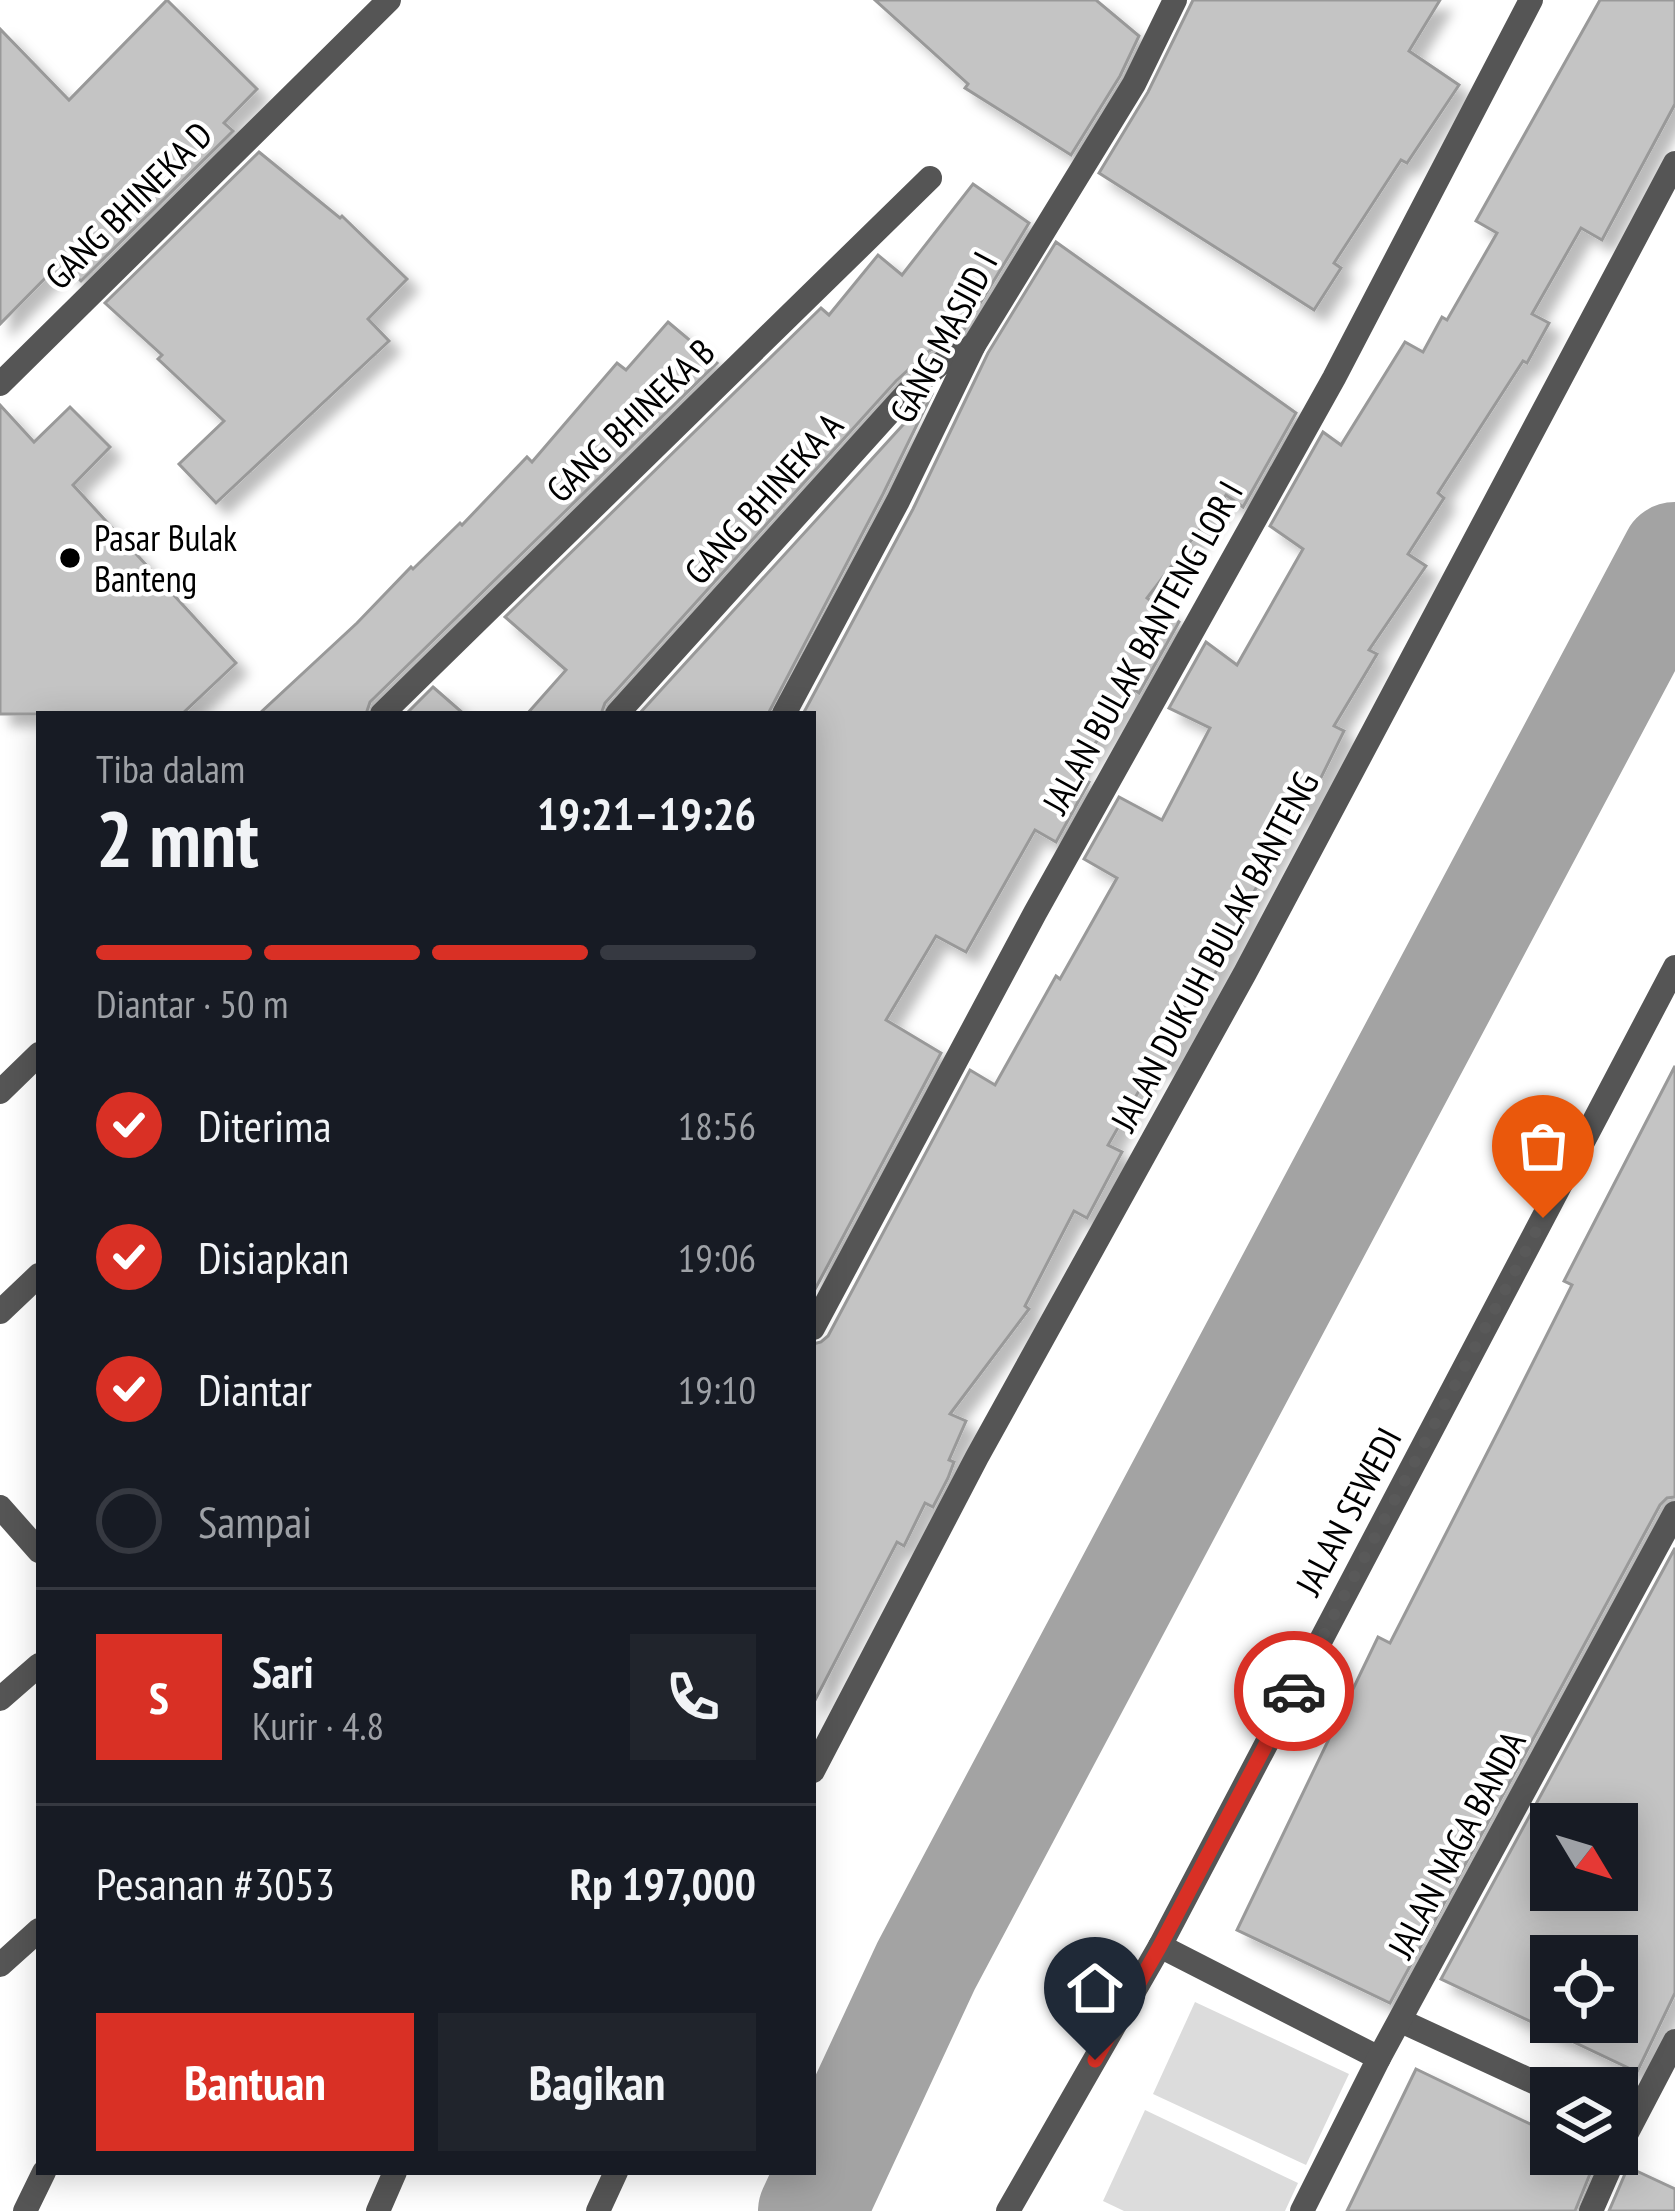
<!DOCTYPE html>
<html lang="id">
<head>
<meta charset="utf-8">
<style>
  :root { --surface:#171b24; --page:#20242c; --text:#f1f3f6; --muted:#9ea1a6; --line:#363941; --accent:#d93025 }
  body { margin:0; font-family:"PT Sans Narrow",sans-serif; background:var(--page); color:var(--text); height:100vh; display:flex; flex-direction:column; font-size:45px; white-space:nowrap }
  * { box-sizing:border-box; margin:0 }
  p { font-size:39px; color:var(--muted) }
  .icon { flex:none; width:66px; height:66px; fill:none; stroke:currentColor; stroke-width:2; stroke-linecap:round; stroke-linejoin:round }
  .map { position:relative; flex:1; overflow:hidden }
  .sheet { position:absolute; left:36px; top:711px; width:780px; height:1464px; display:flex; flex-direction:column; background:var(--surface); border-radius:0px; box-shadow:0 6px 30px #0003 }
  .sheet>* { flex:none }
  .needle { width:78px; rotate:128deg }
  .tools { position:absolute; left:1530px; top:1803px; display:grid; gap:24px }
  .tools a { display:grid; place-items:center; width:108px; height:108px; border-radius:0px; background:var(--surface); box-shadow:0 6px 30px #0003; font-size:60px }
  .pin { position:absolute; display:grid; place-items:center; width:102px; height:102px; color:#fff; margin:-123px -51px; border-radius:50% 50% 50% 0; rotate:-45deg; box-shadow:0 0 12px #0007 }
  .pin .icon { rotate:45deg }
  .courier { position:absolute; display:grid; place-items:center; width:120px; height:120px; margin:-60px; border:9px solid #d93025; border-radius:50%; background:#fff; color:#222; box-shadow:0 3px 15px #0007 }
  .overview em { font-style:normal; font-weight:700 }
  .overview div { display:flex; flex-direction:column-reverse }
  .overview { display:flex; align-items:center; justify-content:space-between; height:204px; padding:0 60px }
  h1 { font-size:78px; font-weight:700; line-height:90px }
  .bar { display:grid; grid-template-columns:repeat(4,1fr); gap:18px 12px; align-content:center; height:144px; padding:0 60px }
  .bar i { height:15px; border-radius:9px; background:var(--line) }
  .bar .selected { background:var(--accent) }
  .bar p { grid-column:span 4 }
  .line { display:flex; align-items:center; gap:30px; padding:0 60px; border-top:3px solid var(--line) }
  .line div { flex:1 }
  .round { display:grid; place-items:center; flex:none; width:126px; height:126px; border-radius:0px; background:var(--page) }
  ol { padding:0 60px; list-style:none }
  li { display:flex; align-items:center; gap:36px; height:132px }
  li p { margin-inline-start:auto }
  li .icon { padding:12px; border-radius:50%; background:var(--accent); color:#fff; stroke-width:4 }
  li:last-child { color:var(--muted) }
  li i { width:66px; height:66px; border:6px solid var(--line); border-radius:50% }
  .primary-button { display:flex; gap:24px; margin-top:auto; padding:24px 60px }
  .primary-button a { flex:1; height:138px; border-radius:0px; background:var(--accent); color:#fff; font-size:48px; font-weight:700; line-height:138px; text-align:center }
  .primary-button a+a { background:var(--page); color:var(--text) }
  .map>svg:first-child { display:block }
  .green { fill:#dcdcdc }
  .lines { fill:none; stroke-linecap:round; stroke-linejoin:round }
  .river { stroke:#a3a3a3; stroke-width:108 }
  .building { fill:#c4c4c4; stroke:#999; stroke-width:3; fill-rule:evenodd; filter:url(#shadow) }
  .minor { stroke:#555; stroke-width:24 }
  .done { stroke:#595959; stroke-width:12; stroke-dasharray:0 21.6 }
  .route { stroke:#d93025; stroke-width:15 }
  .poi-dot { fill:#000; stroke:#fff; stroke-width:4.5 }
  .labels { text-anchor:middle; dominant-baseline:central; stroke-width:9; stroke-linejoin:round; paint-order:stroke }
  .street-label { font-size:36px; fill:#000; stroke:#fff }
  .poi-label { font-size:36px; fill:#000; stroke:#fff; text-anchor:start }
</style>
</head>
<body>
<div class="map">
<svg width="1675" height="2211" viewBox="0 0 1675 2211">
  <defs>
    <filter id="shadow"><feDropShadow dx="11" dy="11" stdDeviation="6" flood-color="#0004"/></filter>
  </defs>
  <rect width="100%" height="100%" fill="#fff"/>
  <g class="green">
    <polygon points="1195,2002 1349,2074 1306,2165 1153,2094"/>
    <polygon points="1145,2110 1298,2183 1285,2211 1124,2211 1103,2201"/>
  </g>
  <g class="lines">
    <polyline class="river" points="812,2211 926,1966 1675,556"/>
  </g>
  <g class="building">
    <polygon points="167,0 257,89 224,123 233,131 81,281 61,262 0,324 0,29 69,100"/>
    <polygon points="875,0 1096,0 1139,36 1120,76 1071,155 965,88 968,84"/>
    <polygon points="1193,0 1440,0 1409,51 1459,85 1407,163 1401,160 1334,263 1341,268 1314,310 1099,173 1148,92"/>
    <polygon points="1600,0 1675,0 1675,104 1602,240 1581,228 1532,314 1549,323 1527,363 1523,361 1438,493 1444,498 1408,554 1426,566 1369,650 1377,654 1334,726 1344,731 1304,812 1298,809 1245,909 1248,910 1208,987 1210,989 1166,1067 1156,1061 1108,1145 1122,1152 1087,1218 1074,1211 1025,1306 1029,1309 950,1414 966,1421 949,1460 954,1462 948,1478 933,1507 925,1503 904,1546 897,1542 813,1704 813,1344 821,1342 828,1336 970,1070 995,1085 1056,976 1060,979 1117,878 1084,859 1119,797 1162,820 1210,728 1169,708 1206,642 1237,665 1303,549 1270,526 1323,432 1341,445 1405,342 1423,352 1442,317 1447,320 1497,233 1476,221"/>
    <polygon points="259,152 340,218 342,216 407,279 368,319 389,341 216,503 179,464 224,421 158,359 162,355 105,303"/>
    <polygon points="973,184 1029,223 962,333 929,351 896,381 605,703 601,714 527,714 566,670 505,617 821,308 829,315 878,255 902,275"/>
    <polygon points="1056,242 1296,413 1243,507 1226,495 1147,598 1179,622 1139,693 1135,690 1073,773 1089,782 1056,842 1035,830 966,952 936,936 886,1020 941,1053 813,1293 813,714 803,714 913,509 988,353"/>
    <polygon points="668,322 717,363 370,702 366,714 259,714 357,623 411,567 413,569 460,523 462,525 527,457 532,462 617,363 626,370"/>
    <polygon points="933,392 883,494 768,714 639,714"/>
    <polygon points="0,405 34,442 70,407 110,447 73,485 236,663 182,714 0,714"/>
    <polygon points="433,687 464,714 406,714"/>
    <polygon points="1675,1066 1675,1497 1667,1498 1660,1505 1390,2003 1237,1930 1378,1637 1390,1643 1507,1414 1572,1285 1564,1281"/>
    <path d="M1675,1548v445l-38,79 -196,-93zM1551,1824h66v66h-66zM1551,1956h66v66h-66z"/>
    <polygon points="1416,2069 1551,2134 1551,2154 1598,2154 1575,2211 1347,2211"/>
    <polygon points="1628,2167 1675,2189 1675,2211 1609,2211"/>
  </g>
  <g class="lines">
    <g class="minor">
      <polyline points="0,384 389,0"/>
      <polyline points="382,714 930,178"/>
      <polyline points="617,714 908,392 940,364 974,345"/>
      <polyline points="784,714 898,501 974,345 1134,84 1175,0"/>
      <polyline points="0,1092 39,1054"/>
      <polyline points="0,1312 39,1275"/>
      <polyline points="813,1328 1035,913 1334,378 1531,0"/>
      <polyline points="0,1507 39,1551"/>
      <polyline points="0,1699 39,1665"/>
      <polyline points="813,1771 977,1457 1245,973 1675,163"/>
      <polyline points="1160,1946 1379,2058"/>
      <polyline points="0,1965 39,1930"/>
      <polyline points="1401,2021 1551,2090"/>
      <polyline points="1617,2152 1675,2041"/>
      <polyline points="25,2211 44,2172"/>
      <polyline points="378,2211 395,2172"/>
      <polyline points="598,2211 616,2172"/>
      <polyline points="1008,2211 1160,1946 1675,967"/>
      <polyline points="1302,2211 1379,2058 1675,1513"/>
      <polyline points="1591,2211 1616,2154"/>
    </g>
  </g>
  <g class="lines">
    <polyline class="done" points="1294,1691 1543,1218"/>
    <polyline class="route" points="1095,2060 1160,1946 1294,1691"/>
  </g>
  <circle class="poi-dot" cx="70" cy="558" r="12"/>
  <g class="labels">
    <g class="street-label">
      <text transform="translate(128 205) rotate(-45)">GANG BHINEKA D</text>
      <text transform="translate(943 337) rotate(-62)">GANG MASJID I</text>
      <text transform="translate(630 420) rotate(-44)">GANG BHINEKA B</text>
      <text transform="translate(763 498) rotate(-48)">GANG BHINEKA A</text>
      <text transform="translate(1142 647) rotate(-61)">JALAN BULAK BANTENG LOR I</text>
      <text transform="translate(1214 951) rotate(-62)">JALAN DUKUH BULAK BANTENG</text>
      <text transform="translate(1348 1511) rotate(-62)">JALAN SEWEDI</text>
      <text transform="translate(1456 1844) rotate(-62)">JALAN NAGA BANDA</text>
    </g>
    <g class="poi-label">
      <text x="94" y="537">Pasar Bulak<tspan x="94" dy="41">Banteng</tspan></text>
    </g>
  </g>
</svg>
<div class="tools">
<a><svg class="needle" viewBox="-14 -14 28 28"><path d="M0-13l5 13h-10z" fill="#e53935"/><path d="M0 13l5-13h-10z" fill="#9ea1a6"/></svg></a>
<a><svg class="icon" aria-label="locate" viewBox="0 0 24 24"><circle cx="12" cy="12" r="6"/><path d="M12 2v4M12 18v4M2 12h4M18 12h4"/></svg></a>
<a><svg class="icon" aria-label="layers" viewBox="0 0 24 24"><path d="M12 4l9 5-9 5-9-5zM3 14l9 5 9-5"/></svg></a>
</div>
<div class="pin" style="left:1543px;top:1218px;background:#ea580c"><svg class="icon" aria-label="bag" viewBox="0 0 24 24"><path d="M5 8h14l-1 12H6zM9 8a3 3 0 0 1 6 0"/></svg></div>
<div class="pin" style="left:1095px;top:2060px;background:#1f2937"><svg class="icon" aria-label="home" viewBox="0 0 24 24"><path d="M3 11l9-7 9 7M6 9v11h12V9"/></svg></div>
<div class="courier" style="left:1294px;top:1691px"><svg class="icon" aria-label="car" viewBox="0 0 24 24"><path d="M5 17H2v-5l4-1 3-4h7l3 4 3 1v5h-3M9 17h6M6 11h13"/><circle cx="7" cy="17" r="2"/><circle cx="17" cy="17" r="2"/></svg></div>
<section class="sheet">
<div class="overview"><div><h1>2 mnt</h1><p>Tiba dalam</p></div><em>19:21–19:26</em></div>
<div class="bar"><i class="selected"></i><i class="selected"></i><i class="selected"></i><i></i><p>Diantar · 50 m</p></div>
<ol>
<li><svg class="icon" aria-label="check" viewBox="0 0 24 24"><path d="M5 12l5 5 9-10"/></svg>Diterima<p>18:56</p></li>
<li><svg class="icon" aria-label="check" viewBox="0 0 24 24"><path d="M5 12l5 5 9-10"/></svg>Disiapkan<p>19:06</p></li>
<li><svg class="icon" aria-label="check" viewBox="0 0 24 24"><path d="M5 12l5 5 9-10"/></svg>Diantar<p>19:10</p></li>
<li><i></i>Sampai</li>
</ol>
<div class="line" style="height:216px"><b class="round" style="background:var(--accent);color:#fff">S</b><div><b>Sari</b><p>Kurir · 4.8</p></div><a class="round"><svg class="icon" aria-label="phone" viewBox="0 0 24 24"><path d="M5 4h4l2 5-3 2q2 4 5 5l2-3 5 2v4C11 20 4 13 5 4z"/></svg></a></div>
<div class="line" style="height:156px"><div>Pesanan #3053</div><b>Rp 197,000</b></div>
<div class="primary-button"><a>Bantuan</a><a>Bagikan</a></div>
</section>
</div>
</body>
</html>
